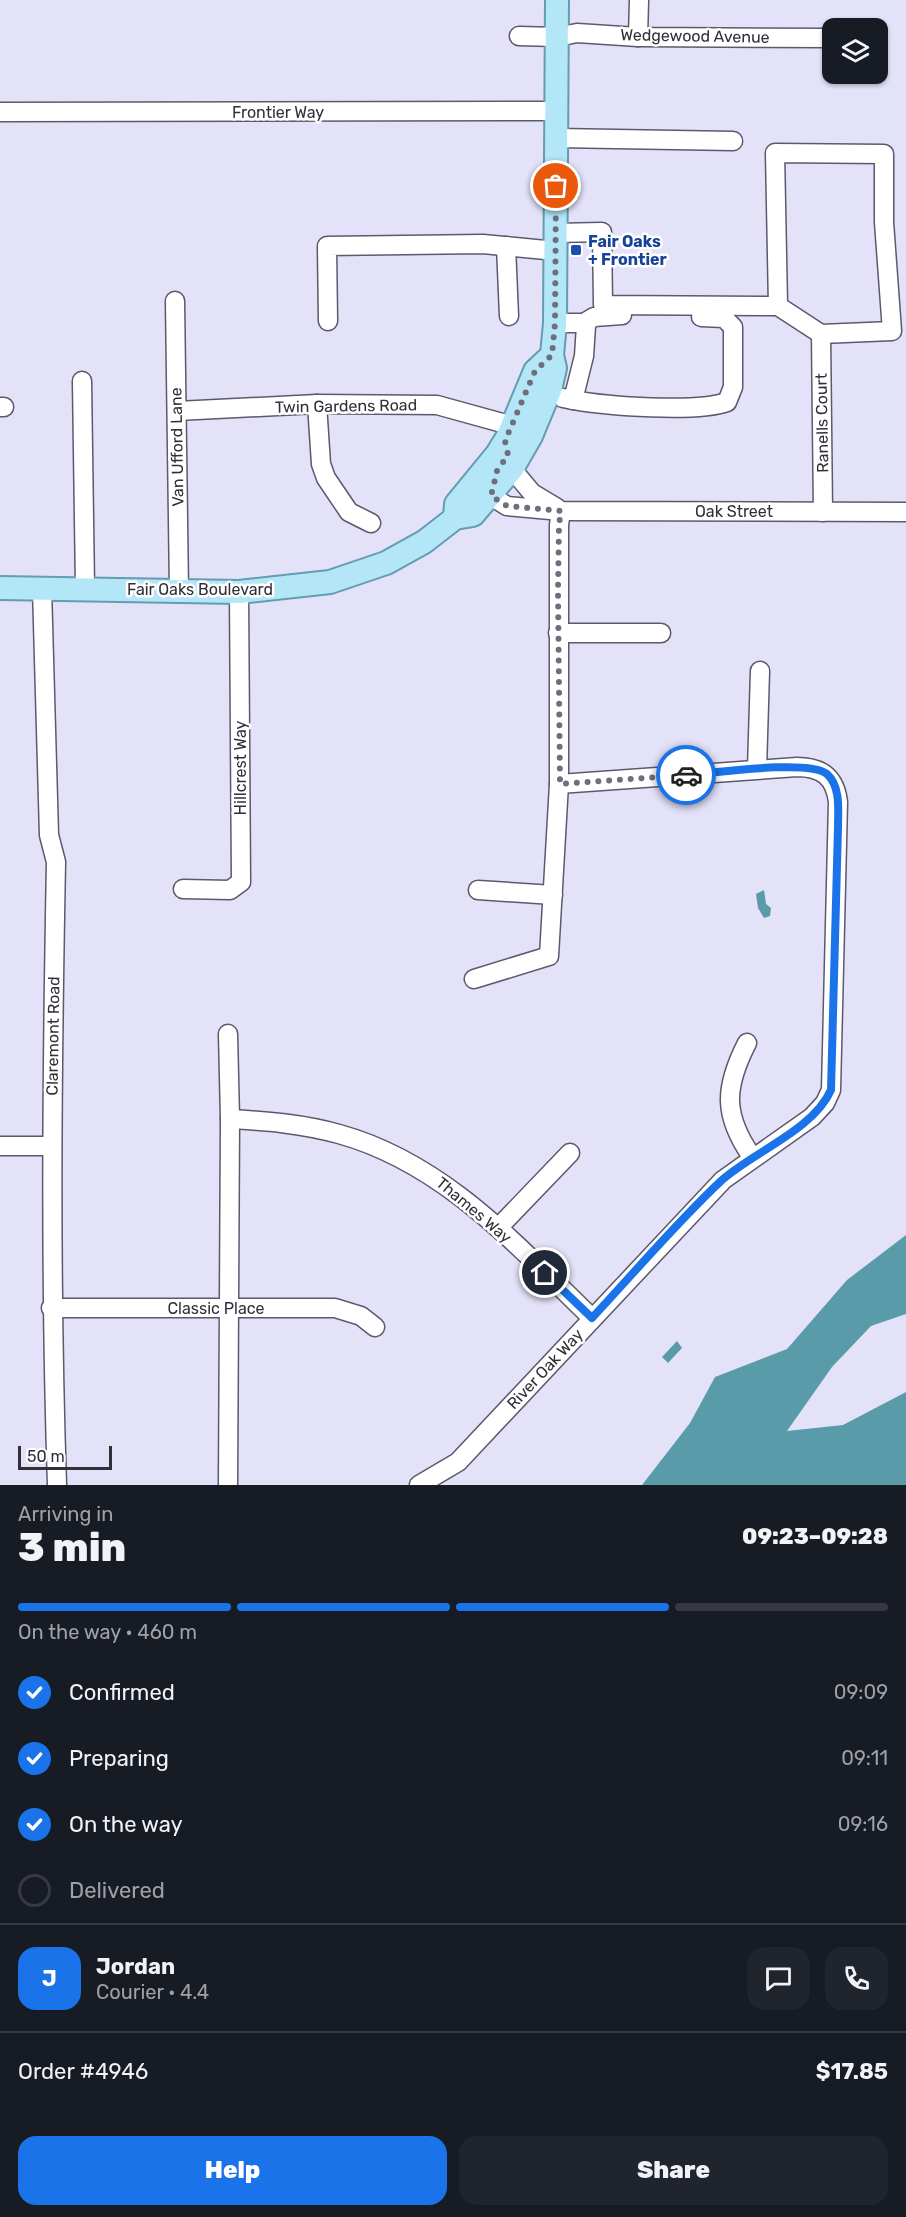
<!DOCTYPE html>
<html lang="en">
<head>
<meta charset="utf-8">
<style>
  :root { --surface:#171b24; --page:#20242c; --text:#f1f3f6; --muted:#9ea1a6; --line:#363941; --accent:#1a73e8 }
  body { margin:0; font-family:Rubik,sans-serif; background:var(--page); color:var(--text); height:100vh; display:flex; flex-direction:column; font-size:22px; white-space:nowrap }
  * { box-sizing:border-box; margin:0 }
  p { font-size:20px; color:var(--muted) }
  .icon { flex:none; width:33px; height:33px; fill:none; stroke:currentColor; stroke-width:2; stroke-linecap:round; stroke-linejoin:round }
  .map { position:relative; height:1485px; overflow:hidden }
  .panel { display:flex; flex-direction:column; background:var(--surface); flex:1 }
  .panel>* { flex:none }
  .tools { position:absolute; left:822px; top:18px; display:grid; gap:12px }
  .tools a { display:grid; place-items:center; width:66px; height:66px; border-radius:12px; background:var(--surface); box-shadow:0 2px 4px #0004; font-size:30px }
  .scale { position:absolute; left:18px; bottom:15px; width:94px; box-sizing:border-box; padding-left:6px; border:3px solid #303038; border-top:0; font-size:16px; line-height:21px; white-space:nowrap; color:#303038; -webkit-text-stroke:4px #fff; paint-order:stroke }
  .pin { position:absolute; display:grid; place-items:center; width:51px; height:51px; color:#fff; margin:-26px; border:3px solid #fff; border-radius:50%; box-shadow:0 2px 6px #0007 }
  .courier { position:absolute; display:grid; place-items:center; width:60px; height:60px; margin:-30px; border:4px solid #1a73e8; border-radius:50%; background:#fff; color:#222; box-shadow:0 2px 8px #0007 }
  .headline em { font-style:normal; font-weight:800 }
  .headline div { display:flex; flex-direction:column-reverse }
  .headline { display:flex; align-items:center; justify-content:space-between; height:102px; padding:0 18px }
  h1 { font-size:39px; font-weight:800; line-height:45px }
  .bar { display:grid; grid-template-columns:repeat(4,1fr); gap:9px 6px; align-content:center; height:72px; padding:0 18px }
  .bar i { height:8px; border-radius:4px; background:var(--line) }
  .bar .on { background:var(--accent) }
  .bar p { grid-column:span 4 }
  .line { display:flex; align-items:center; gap:15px; padding:0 18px; border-top:2px solid var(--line) }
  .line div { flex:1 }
  .round { display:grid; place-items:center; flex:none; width:63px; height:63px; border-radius:18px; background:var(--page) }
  ol { padding:0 18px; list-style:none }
  li { display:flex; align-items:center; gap:18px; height:66px }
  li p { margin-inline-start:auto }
  li .icon { padding:6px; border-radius:50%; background:var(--accent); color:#fff; stroke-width:4 }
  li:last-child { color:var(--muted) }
  li i { width:33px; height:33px; border:3px solid var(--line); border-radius:50% }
  .action { display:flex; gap:12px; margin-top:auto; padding:12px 18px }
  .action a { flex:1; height:69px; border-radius:18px; background:var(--accent); color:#fff; font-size:24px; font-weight:800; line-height:69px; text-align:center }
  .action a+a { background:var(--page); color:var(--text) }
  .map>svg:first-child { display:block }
  .water { fill:#5a9baa }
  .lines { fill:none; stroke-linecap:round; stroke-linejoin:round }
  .minor-casing { stroke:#5b596c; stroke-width:21 }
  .major-casing { stroke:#649cb0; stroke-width:26 }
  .minor { stroke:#fff; stroke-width:18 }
  .major { stroke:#b3e6f7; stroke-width:22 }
  .done { stroke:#6f6e7c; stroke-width:6; stroke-dasharray:0 10.8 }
  .route { stroke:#1a73e8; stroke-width:8 }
  .transit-dot { fill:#1a4fb4; stroke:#fff; stroke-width:2 }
  .labels { text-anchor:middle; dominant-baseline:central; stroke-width:5; stroke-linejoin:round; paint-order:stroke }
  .street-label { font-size:16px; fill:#303038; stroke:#fff }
  .transit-label { font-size:16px; font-weight:bold; fill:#164399; stroke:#fff; text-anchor:start }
</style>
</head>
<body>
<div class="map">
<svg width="906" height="1485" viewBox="0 0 906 1485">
  <rect width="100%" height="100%" fill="#e4e2f9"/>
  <g class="water">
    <polygon points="764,890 766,904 771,908 770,916 764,918 758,908 756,894"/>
    <polygon points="906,1235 906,1314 871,1326 832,1367 787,1431 843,1425 906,1392 906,1485 642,1485 690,1423 715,1377 787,1349 847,1280"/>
    <polygon points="677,1341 682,1348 668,1363 662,1357"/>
  </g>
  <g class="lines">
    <g class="minor-casing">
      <g id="minor">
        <polyline points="519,36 557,37 577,33 638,37 832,38"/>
        <polyline points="638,37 639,0"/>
        <polyline points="0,112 557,111"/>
        <polyline points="557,138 733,141"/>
        <polyline points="556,233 602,232 603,305 778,306 775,153 884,154 884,222 892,331 821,334 778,306"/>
        <polyline points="506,246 509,316"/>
        <polyline points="175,301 179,592"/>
        <polyline points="328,321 327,246 483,244 556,251"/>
        <polyline points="555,323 584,323 586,326 584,356 573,400 563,398"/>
        <polyline points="584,323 594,317 622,315"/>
        <polyline points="821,334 823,512"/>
        <polyline points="82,381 85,588"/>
        <path d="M573,400c34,6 123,13 154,2l6,-15v-60l-9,-9 -23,-1"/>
        <polyline points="317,404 321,464 326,478 349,512 371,523"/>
        <polyline points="0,407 4,407"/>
        <polyline points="177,411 317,404 437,405 513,426"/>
        <polyline points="512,469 532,493 557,508"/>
        <polyline points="491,496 507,506 561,511 906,512"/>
        <path d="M42,588l7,247 7,27c-4,208 -6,415 1,623"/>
        <polyline points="558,633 661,633"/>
        <polyline points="757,769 760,671"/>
        <polyline points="183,889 230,890 241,882 239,592"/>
        <polyline points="478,890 553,895"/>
        <polyline points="474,979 549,956 559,784 559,525 561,511"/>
        <polyline points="228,1034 230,1119 228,1485"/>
        <path d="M747,1043c-23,45 -24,72 5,114"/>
        <path d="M230,1119c37,2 73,5 109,15 105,29 177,111 253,184"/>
        <polyline points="0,1146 51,1146"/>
        <polyline points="498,1228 570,1153"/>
        <polyline points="51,1308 335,1308 361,1316 375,1327"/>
        <path d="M419,1485l39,-23 265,-282 89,-63 13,-14 6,-13 7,-288c-3,-25 -16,-35 -41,-35l-238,17"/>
      </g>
    </g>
    <g class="major-casing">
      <g id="major">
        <polyline points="455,518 456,504 497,454 508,436 535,371 552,355"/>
        <polyline points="0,588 239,592 330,582 386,563 424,542 455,518 473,515 512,469 531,436 550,390 555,368 552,355 555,323 557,0"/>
      </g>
    </g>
    <use href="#minor" class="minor"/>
    <use href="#major" class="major"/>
  </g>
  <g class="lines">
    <polyline class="done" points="556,186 555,323 552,355 535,371 505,441 508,455 497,471 491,496 507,506 561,511 559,525 558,590 560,784 686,775"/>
    <path class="route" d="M545,1273l47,45c43,-46 84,-95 130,-138 33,-29 91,-50 109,-90l7,-263c0,-17 3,-40 -11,-53 -17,-15 -115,-1 -141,1"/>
  </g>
  <rect class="transit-dot" x="570" y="244" width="12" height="12" rx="3"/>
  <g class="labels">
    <g class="street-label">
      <text transform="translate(695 36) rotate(1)">Wedgewood Avenue</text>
      <text x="278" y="112">Frontier Way</text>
      <text transform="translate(346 406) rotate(-1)">Twin Gardens Road</text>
      <text transform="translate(822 423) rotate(-91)">Ranells Court</text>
      <text transform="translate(177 447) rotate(-91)">Van Ufford Lane</text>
      <text x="734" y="511">Oak Street</text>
      <text x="200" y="589">Fair Oaks Boulevard</text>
      <text transform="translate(240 768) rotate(-90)">Hillcrest Way</text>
      <text transform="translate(53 1036) rotate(-89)">Claremont Road</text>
      <text transform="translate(474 1210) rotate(40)">Thames Way</text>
      <text x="216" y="1308">Classic Place</text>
      <text transform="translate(545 1369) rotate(-47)">River Oak Way</text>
    </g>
    <g class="transit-label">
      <text x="588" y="241">Fair Oaks<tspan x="588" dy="18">+ Frontier</tspan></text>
    </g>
  </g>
</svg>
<div class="tools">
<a><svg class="icon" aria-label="layers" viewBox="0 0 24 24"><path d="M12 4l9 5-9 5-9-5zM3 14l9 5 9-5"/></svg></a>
</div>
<div class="scale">50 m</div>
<div class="pin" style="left:556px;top:186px;background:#ea580c"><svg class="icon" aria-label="bag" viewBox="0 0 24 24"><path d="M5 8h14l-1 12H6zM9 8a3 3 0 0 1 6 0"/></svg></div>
<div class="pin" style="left:545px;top:1273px;background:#1f2937"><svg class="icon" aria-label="home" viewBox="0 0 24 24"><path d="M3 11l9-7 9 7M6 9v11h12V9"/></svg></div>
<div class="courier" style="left:686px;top:775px"><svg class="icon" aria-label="car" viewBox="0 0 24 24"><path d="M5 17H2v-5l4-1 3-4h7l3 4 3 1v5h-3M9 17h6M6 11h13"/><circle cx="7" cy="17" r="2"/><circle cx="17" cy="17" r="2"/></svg></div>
</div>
<section class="panel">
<div class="headline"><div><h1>3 min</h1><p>Arriving in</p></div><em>09:23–09:28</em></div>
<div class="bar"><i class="on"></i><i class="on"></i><i class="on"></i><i></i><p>On the way · 460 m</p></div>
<ol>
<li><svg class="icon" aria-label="check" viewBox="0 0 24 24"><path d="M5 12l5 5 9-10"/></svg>Confirmed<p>09:09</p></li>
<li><svg class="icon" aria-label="check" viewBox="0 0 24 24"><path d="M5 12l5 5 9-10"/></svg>Preparing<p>09:11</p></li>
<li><svg class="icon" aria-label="check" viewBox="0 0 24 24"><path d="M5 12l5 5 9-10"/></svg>On the way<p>09:16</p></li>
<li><i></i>Delivered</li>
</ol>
<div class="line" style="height:108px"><b class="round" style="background:var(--accent);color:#fff">J</b><div><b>Jordan</b><p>Courier · 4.4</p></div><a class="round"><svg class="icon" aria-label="chat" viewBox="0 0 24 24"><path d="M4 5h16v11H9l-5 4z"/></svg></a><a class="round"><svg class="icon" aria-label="phone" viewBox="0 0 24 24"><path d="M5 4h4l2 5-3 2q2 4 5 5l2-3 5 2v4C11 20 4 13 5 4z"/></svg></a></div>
<div class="line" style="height:78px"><div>Order #4946</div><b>$17.85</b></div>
<div class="action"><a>Help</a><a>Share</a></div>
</section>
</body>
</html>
